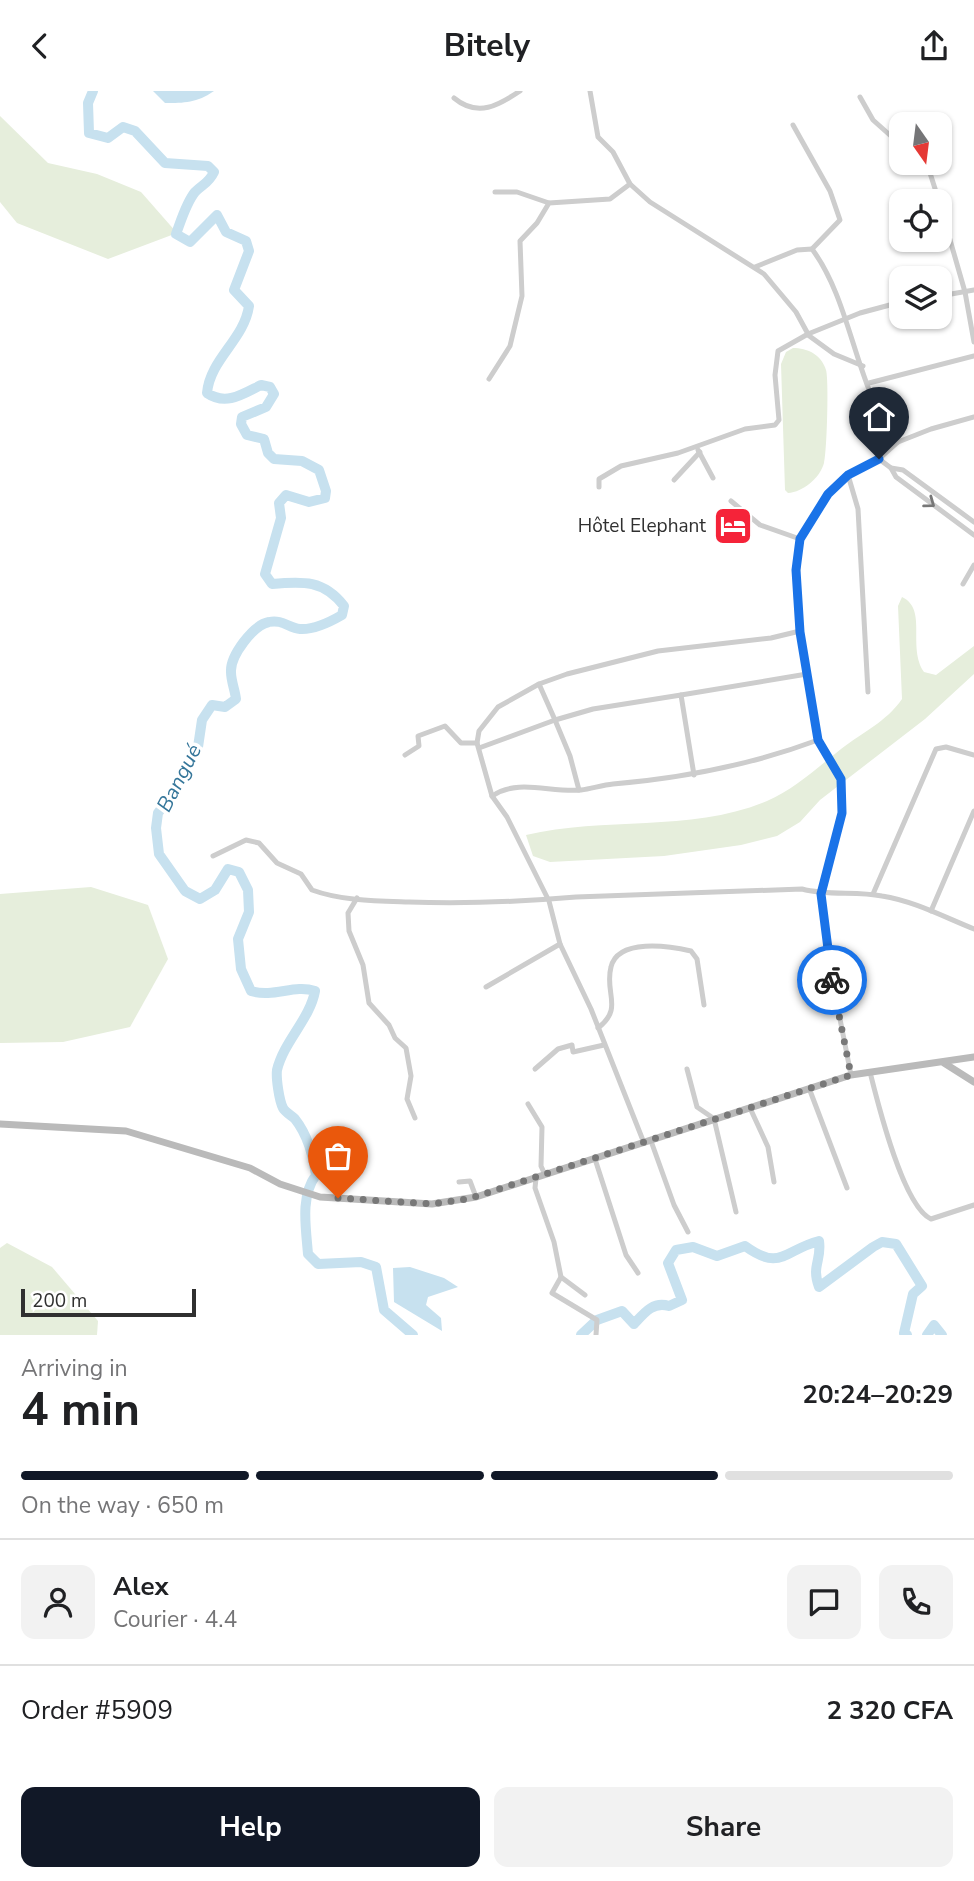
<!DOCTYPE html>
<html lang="en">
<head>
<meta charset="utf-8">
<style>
  :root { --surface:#fff; --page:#f2f2f2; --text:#202124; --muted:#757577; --line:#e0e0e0; --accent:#111827 }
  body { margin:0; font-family:"Nunito Sans",sans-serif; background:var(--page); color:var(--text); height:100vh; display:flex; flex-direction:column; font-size:26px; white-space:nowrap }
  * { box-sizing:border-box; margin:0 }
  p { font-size:23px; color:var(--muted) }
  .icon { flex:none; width:38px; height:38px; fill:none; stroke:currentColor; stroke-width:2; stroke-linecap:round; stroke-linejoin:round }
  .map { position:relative; height:1244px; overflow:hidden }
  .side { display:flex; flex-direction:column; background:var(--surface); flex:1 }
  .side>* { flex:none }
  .needle { width:46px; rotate:166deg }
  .buttons { position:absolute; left:889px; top:21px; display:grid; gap:14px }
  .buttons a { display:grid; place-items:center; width:63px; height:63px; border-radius:14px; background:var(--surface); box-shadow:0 2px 5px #0004; font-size:35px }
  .scale { position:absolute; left:21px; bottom:18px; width:175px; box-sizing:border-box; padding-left:7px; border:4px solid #303030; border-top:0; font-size:19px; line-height:24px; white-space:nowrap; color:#303030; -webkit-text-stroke:5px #fff; paint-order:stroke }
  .pin { position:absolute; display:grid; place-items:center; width:60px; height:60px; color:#fff; margin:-72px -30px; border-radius:50% 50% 50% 0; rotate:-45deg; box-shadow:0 0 7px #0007 }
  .pin .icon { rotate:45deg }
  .courier { position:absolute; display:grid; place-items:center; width:70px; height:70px; margin:-35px; border:5px solid #1a73e8; border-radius:50%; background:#fff; color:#222; box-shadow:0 2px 9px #0007 }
  .headline em { font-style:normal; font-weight:700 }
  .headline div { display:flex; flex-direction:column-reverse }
  .headline { display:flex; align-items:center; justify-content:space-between; height:119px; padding:0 21px }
  h1 { font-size:46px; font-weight:700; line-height:52px }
  .bar { display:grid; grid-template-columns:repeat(4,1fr); gap:10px 7px; align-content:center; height:84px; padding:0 21px }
  .bar i { height:9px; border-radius:5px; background:var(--line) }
  .bar .selected { background:var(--accent) }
  .bar p { grid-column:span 4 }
  .line { display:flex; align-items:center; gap:18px; padding:0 21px; border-top:2px solid var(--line) }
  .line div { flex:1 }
  .round { display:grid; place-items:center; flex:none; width:74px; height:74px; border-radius:14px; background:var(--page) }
  .button { display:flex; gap:14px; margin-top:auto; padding:14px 21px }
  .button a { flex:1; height:80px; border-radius:14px; background:var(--accent); color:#fff; font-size:28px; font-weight:700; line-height:80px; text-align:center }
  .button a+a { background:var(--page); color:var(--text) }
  header { display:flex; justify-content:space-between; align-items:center; height:91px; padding:0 21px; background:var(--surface); font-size:32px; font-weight:700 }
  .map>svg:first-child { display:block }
  .green { fill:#e6eedc }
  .water { fill:#c7e1ef }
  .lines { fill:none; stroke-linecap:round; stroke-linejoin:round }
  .river { stroke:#c7e1ef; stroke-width:10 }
  .street { stroke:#cdcdcd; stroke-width:5 }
  .secondary { stroke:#bababa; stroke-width:7 }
  .oneway { stroke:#777 }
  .done { stroke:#787878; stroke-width:7; stroke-dasharray:0 12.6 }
  .route { stroke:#1a73e8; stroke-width:9 }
  .labels { text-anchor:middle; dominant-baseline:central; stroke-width:7; stroke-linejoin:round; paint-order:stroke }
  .poi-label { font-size:19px; fill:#303030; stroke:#fff; text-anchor:end }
  .water-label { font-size:21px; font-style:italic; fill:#35769a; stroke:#fff }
</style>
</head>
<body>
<header><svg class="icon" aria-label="back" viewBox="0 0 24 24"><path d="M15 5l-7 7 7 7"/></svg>Bitely<svg class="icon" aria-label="share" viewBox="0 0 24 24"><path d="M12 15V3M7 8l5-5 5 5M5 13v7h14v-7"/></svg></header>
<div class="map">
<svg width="974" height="1244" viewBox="0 0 974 1244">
  <rect width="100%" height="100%" fill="#fff"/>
  <g class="green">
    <polygon points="0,25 48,72 97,83 141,101 177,142 108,168 17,132 0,111"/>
    <path d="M793,257c14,0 28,6 33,22 3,10 1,83 -2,93 -4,15 -21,29 -36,30l-3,-3 -4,-126 5,-12z"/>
    <path d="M902,506c26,12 5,50 22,75l12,3 38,-29v28l-49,45 -105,81 -20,22 -23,14 -36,9 -77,11 -114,6 -17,-6 -7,-21c79,-19 165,-2 241,-34 28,-12 51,-34 74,-52 22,-17 45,-27 61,-50l-4,-93z"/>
    <polygon points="91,796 148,814 168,868 130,936 63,951 0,952 0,803"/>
    <polygon points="7,1152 52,1176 98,1230 97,1244 0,1244 0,1157"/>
  </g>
  <g class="water">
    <path d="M153,0h61c-17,12 -30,12 -49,12z"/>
    <polygon points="410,1176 444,1187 458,1196 428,1206 426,1214 441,1227 442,1240 394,1211 393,1177"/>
  </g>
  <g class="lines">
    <g class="river">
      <path d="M93,0l-5,12 1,30 19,5 15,-11 12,4 30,32 43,3 6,6c-5,11 -11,12 -19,20 -9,11 -14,29 -19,42l14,8 27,-27 9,17 20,9 3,10 -15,39 15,16c-5,34 -39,53 -42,87 19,13 36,1 54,-8l9,2 4,7 -8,13 -24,10 -1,7 6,11 17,4 4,14 6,6 28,2 17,9 7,21 -1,7 -16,4 -23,-7 -7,8 2,15 -16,56 7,10c31,-3 52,-4 72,22l-2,9c-12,7 -28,15 -42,14 -11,-1 -18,-10 -31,-7 -16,3 -39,34 -38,50 0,9 4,18 5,27l-11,8 -13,-2 -10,15 -4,27 -25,46 -15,20 -2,15 3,26 26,37 15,8 15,-9 13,-21 11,3 9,18 1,22 -11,27 3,30 10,22c23,7 43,-7 64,0 -5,28 -31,50 -38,79 -1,8 2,30 6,38 2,4 9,8 12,11 12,15 19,38 21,56 -16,21 -10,53 -8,79l10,10 43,-2 15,5 8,43 29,25"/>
      <path d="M581,1244l16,-15 25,-9 12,13c10,-11 19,-23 35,-18l13,-6 -14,-37 8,-13 17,-3 24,9 28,-10c36,26 39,4 74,-5 3,19 -8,25 0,46l54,-40 9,-5 14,2 26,42 -9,8 -9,39 3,2"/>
      <polyline points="927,1244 934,1234 942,1244"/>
    </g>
    <g class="street">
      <polyline points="590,0 598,46 613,61 630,93 650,111 764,183 796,221 808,243 778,260 775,284 779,329 775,334 745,338 678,362 621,375 599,388 599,396"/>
      <polyline points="860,6 873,29 901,54"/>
      <path d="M454,7c24,20 45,7 66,-7"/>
      <polyline points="793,34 830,100 840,129 812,158"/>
      <polyline points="919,72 930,82 939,110"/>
      <polyline points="495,101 517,101 549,112"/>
      <polyline points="940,114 965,201 974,251"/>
      <path d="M755,176l42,-17 15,-1c41,55 43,141 86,193"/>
      <polyline points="940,205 974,199"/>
      <polyline points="808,243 860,222 901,211"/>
      <polyline points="808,244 834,263 863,275"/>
      <polyline points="489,288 510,255 522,205 520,150 537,132 549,112 610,108 630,93"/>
      <polyline points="869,292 974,265"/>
      <polyline points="698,359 713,387"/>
      <polyline points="879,368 891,377 903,379 974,431"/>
      <polyline points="891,377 896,386 974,444"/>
      <polyline points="848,384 858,418 868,601"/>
      <polyline points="674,389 700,361"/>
      <polyline points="731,410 760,434 800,448"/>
      <polyline points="963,493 974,474"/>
      <polyline points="681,604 807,583"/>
      <polyline points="818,649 841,688 842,722 822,803 829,872 851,984"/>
      <polyline points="479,657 555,629 539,593"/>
      <polyline points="405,664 419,655 418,645 445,635 461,652 477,652"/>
      <polyline points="579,699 570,665 555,629 593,618 681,604 694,684"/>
      <path d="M492,705c27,-18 58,-3 89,-6 10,-1 21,-5 32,-6 71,-6 138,-19 205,-44l-18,-109"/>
      <path d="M213,765l33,-16 13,3 18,20 24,11 11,16c30,11 65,11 97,12 58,2 109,0 167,-5l226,-8c26,7 53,2 80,7 32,5 62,21 92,33"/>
      <polyline points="873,803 936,658 946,656 974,664"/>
      <polyline points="357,807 348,822 349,840 363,874 369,912 389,934 395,947 406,957 411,985 407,1008 415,1027"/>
      <polyline points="931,820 974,720"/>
      <polyline points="486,896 560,853"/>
      <path d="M598,937c26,-20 6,-35 13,-61 7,-29 58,-21 80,-16l6,8 7,46"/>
      <polyline points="535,978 558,958 572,954 573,961 604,954"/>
      <polyline points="687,978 697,1016 713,1027 715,1032 736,1121"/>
      <path d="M870,981c8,32 33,134 61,147l43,-14"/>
      <polyline points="809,997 847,1097"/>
      <polyline points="528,1013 542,1036 541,1075 545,1084"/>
      <polyline points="750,1017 768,1056 774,1091"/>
      <polyline points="651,1050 674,1114 688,1141"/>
      <polyline points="644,1052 591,918 560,853 549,810 507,726 492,705 477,652 479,640 498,616 539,593 567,583 658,560 771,547 800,540 796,505 800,448 828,403 848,384 879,368 898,351 931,338 974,326"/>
      <polyline points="595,1068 626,1164 638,1182"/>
      <polyline points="536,1087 535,1097 554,1151 561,1186 585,1204"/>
      <polyline points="459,1091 470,1090 476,1106"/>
      <polyline points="561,1186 552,1202 597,1229 596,1244"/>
    </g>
    <g class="secondary">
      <polyline points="944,972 974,991"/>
      <polyline points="0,1033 126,1040 250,1077 280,1093 320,1106 432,1113 476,1106 851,984 974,966"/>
    </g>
  </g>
  <defs><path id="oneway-chevron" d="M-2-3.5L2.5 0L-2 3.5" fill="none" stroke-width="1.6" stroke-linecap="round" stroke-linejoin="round" transform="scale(1.75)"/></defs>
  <use class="oneway" href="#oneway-chevron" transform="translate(930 412) rotate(36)"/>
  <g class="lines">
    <polyline class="done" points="338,1107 432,1113 468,1108 851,984 832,889"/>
    <polyline class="route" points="832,889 821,803 842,722 841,688 818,649 800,541 796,479 800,448 828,403 848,384 879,368"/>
  </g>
  <defs>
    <g id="hotel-square" transform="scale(2.0125)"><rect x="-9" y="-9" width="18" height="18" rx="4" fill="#f52339" stroke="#fff"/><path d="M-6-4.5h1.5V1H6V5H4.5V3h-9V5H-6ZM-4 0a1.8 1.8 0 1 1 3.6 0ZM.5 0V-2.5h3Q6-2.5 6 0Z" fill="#fff"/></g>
  </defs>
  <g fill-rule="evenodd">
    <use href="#hotel-square" x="733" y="435"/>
  </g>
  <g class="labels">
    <g class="poi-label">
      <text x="706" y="435">Hôtel Elephant</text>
    </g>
    <g class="water-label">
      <text transform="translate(179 687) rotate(-63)">Bangué</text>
    </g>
  </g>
</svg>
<div class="buttons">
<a><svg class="needle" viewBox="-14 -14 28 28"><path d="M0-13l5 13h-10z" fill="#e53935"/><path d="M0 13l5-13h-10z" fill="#757577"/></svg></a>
<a><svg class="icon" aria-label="locate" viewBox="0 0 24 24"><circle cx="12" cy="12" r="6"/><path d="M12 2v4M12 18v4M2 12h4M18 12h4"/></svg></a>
<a><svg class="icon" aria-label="layers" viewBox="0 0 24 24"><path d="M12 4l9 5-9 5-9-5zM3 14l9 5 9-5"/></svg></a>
</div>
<div class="scale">200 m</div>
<div class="pin" style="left:338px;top:1107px;background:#ea580c"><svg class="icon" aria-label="bag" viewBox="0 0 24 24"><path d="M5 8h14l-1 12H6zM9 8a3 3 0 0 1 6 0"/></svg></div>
<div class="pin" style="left:879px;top:368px;background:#1f2937"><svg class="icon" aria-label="home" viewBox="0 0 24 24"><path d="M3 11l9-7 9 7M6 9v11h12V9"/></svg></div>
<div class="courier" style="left:832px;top:889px"><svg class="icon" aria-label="bike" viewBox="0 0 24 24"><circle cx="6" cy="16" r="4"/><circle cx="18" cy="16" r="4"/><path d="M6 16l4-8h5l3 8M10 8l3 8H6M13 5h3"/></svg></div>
</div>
<section class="side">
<div class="headline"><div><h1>4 min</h1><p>Arriving in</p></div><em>20:24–20:29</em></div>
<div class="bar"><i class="selected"></i><i class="selected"></i><i class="selected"></i><i></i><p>On the way · 650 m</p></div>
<div class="line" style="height:126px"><a class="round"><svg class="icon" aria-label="person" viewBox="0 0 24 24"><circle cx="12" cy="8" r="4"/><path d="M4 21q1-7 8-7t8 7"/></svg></a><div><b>Alex</b><p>Courier · 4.4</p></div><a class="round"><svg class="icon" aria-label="chat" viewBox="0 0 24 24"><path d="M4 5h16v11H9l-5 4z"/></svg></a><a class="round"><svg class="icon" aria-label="phone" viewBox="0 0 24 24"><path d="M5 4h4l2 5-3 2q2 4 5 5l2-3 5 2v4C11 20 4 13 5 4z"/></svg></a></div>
<div class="line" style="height:91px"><div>Order #5909</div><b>2 320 CFA</b></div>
<div class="button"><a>Help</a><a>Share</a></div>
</section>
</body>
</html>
